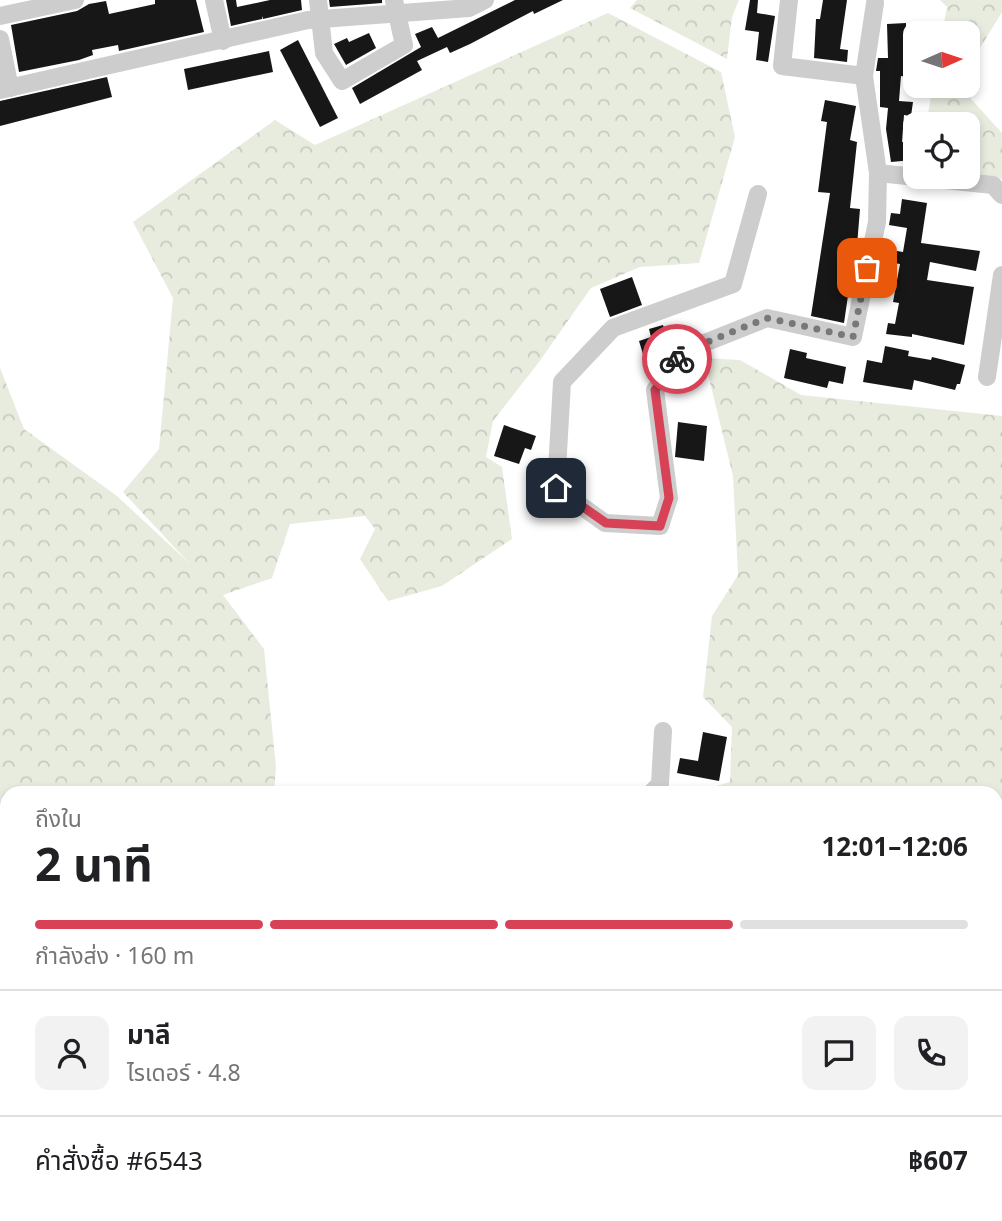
<!DOCTYPE html>
<html lang="th">
<head>
<meta charset="utf-8">
<style>
  :root { --surface:#fff; --page:#f2f2f2; --text:#202124; --muted:#757577; --line:#e0e0e0; --accent:#d74257 }
  body { margin:0; font-family:"Noto Sans","Noto Sans Thai",sans-serif; background:var(--page); color:var(--text); height:100vh; display:flex; flex-direction:column; font-size:26px; white-space:nowrap }
  * { box-sizing:border-box; margin:0 }
  p { font-size:23px; color:var(--muted) }
  .icon { flex:none; width:38px; height:38px; fill:none; stroke:currentColor; stroke-width:2; stroke-linecap:round; stroke-linejoin:round }
  .map { position:relative; flex:1; overflow:hidden }
  .drawer { position:absolute; left:0px; top:786px; width:1003px; height:436px; display:flex; flex-direction:column; background:var(--surface); border-radius:21px 21px 0 0; box-shadow:0 4px 10px #0003 }
  .drawer>* { flex:none }
  .needle { width:46px; rotate:87deg }
  .controls { position:absolute; left:903px; top:21px; display:grid; gap:14px }
  .controls a { display:grid; place-items:center; width:77px; height:77px; border-radius:14px; background:var(--surface); box-shadow:0 4px 10px #0003; font-size:35px }
  .pin { position:absolute; display:grid; place-items:center; width:60px; height:60px; color:#fff; margin:-30px; border-radius:14px; box-shadow:0 4px 10px #0006 }
  .courier { position:absolute; display:grid; place-items:center; width:70px; height:70px; margin:-35px; border:5px solid #d74257; border-radius:50%; background:#fff; color:#222; box-shadow:0 2px 9px #0007 }
  .summary em { font-style:normal; font-weight:700 }
  .summary div { display:flex; flex-direction:column-reverse }
  .summary { display:flex; align-items:center; justify-content:space-between; height:119px; padding:0 35px }
  h1 { font-size:46px; font-weight:700; line-height:52px }
  .bar { display:grid; grid-template-columns:repeat(4,1fr); gap:10px 7px; align-content:center; height:84px; padding:0 35px }
  .bar i { height:9px; border-radius:5px; background:var(--line) }
  .bar .active { background:var(--accent) }
  .bar p { grid-column:span 4 }
  .line { display:flex; align-items:center; gap:18px; padding:0 35px; border-top:2px solid var(--line) }
  .line div { flex:1 }
  .round { display:grid; place-items:center; flex:none; width:74px; height:74px; border-radius:14px; background:var(--page) }
  .map>svg:first-child { display:block }
  .forest { fill:url(#forest-crowns) }
  .building { fill:#171717 }
  .lines { fill:none; stroke-linecap:round; stroke-linejoin:round }
  .minor { stroke:#cdcdcd; stroke-width:18 }
  .done { stroke:#787878; stroke-width:7; stroke-dasharray:0 12.6 }
  .route { stroke:#d74257; stroke-width:9 }
</style>
</head>
<body>
<div class="map">
<svg width="1002" height="1221" viewBox="0 0 1002 1221">
  <defs>
    <pattern id="forest-crowns" width="20" height="18" patternUnits="userSpaceOnUse" patternTransform="scale(1.75)"><rect width="20" height="18" fill="#e7ecdf"/><path d="M2 6a3 3 0 1 1 6 0M12 15a3 3 0 1 1 6 0" fill="none" stroke="#c6cbc0"/></pattern>
  </defs>
  <rect width="100%" height="100%" fill="#fff"/>
  <g class="forest">
    <polygon points="637,0 739,0 732,17 727,59 630,8"/>
    <polygon points="940,0 1002,0 1002,12 972,61 971,99 1002,133 1002,179 968,172 968,124 926,124 933,86 968,86 968,33 942,33 947,7"/>
    <polygon points="608,13 721,72 735,137 699,263 640,267 591,288 539,362 493,421 486,457 502,467 512,539 442,586 388,601 360,559 375,529 365,516 290,524 272,578 223,595 264,649 276,767 274,793 7,793 7,846 0,848 0,368 24,429 117,496 189,563 123,492 159,449 173,298 133,222 275,120 315,145"/>
    <polygon points="704,358 740,360 801,395 1002,416 1002,962 996,966 996,793 692,793 730,782 732,727 703,697 712,616 738,575 733,476"/>
  </g>
  <g class="building">
    <polygon points="155,0 196,0 204,32 119,51 118,45 92,50 93,55 79,60 19,72 11,25 77,11 89,4 106,1 109,14 155,4"/>
    <polygon points="226,0 236,0 237,7 270,0 301,0 302,10 263,19 262,16 262,19 231,26"/>
    <polygon points="329,0 382,0 382,3 330,7"/>
    <polygon points="515,0 563,0 534,14 533,11 470,44 450,53 447,47 417,61 422,70 360,104 352,88 421,47 415,34 432,27 438,38"/>
    <polygon points="750,0 758,0 757,13 775,16 768,62 756,60 759,32 745,30"/>
    <polygon points="823,0 847,0 840,49 848,50 847,62 814,58 816,19 820,19"/>
    <polygon points="906,23 906,77 901,76 899,101 913,102 911,116 904,115 902,142 911,141 913,160 891,162 886,129 888,108 880,107 880,71 876,71 878,58 888,58 887,24"/>
    <polygon points="369,33 376,48 346,65 334,44 347,38 349,42"/>
    <polygon points="298,40 338,118 320,127 280,50"/>
    <polygon points="269,51 273,72 188,90 184,69"/>
    <polygon points="107,77 112,97 0,126 0,101"/>
    <polygon points="825,100 856,106 850,140 857,142 850,208 860,209 855,270 853,282 850,282 844,323 811,316 830,193 818,192 827,122 821,121"/>
    <polygon points="902,199 927,203 921,243 980,251 976,271 930,262 927,280 974,287 964,345 912,334 912,337 886,334 888,323 895,324 899,303 893,302 900,264 883,261 885,249 903,252 907,228 889,225 891,213 900,214"/>
    <polygon points="632,277 642,305 610,317 600,289"/>
    <polygon points="663,325 671,348 664,358 646,364 639,341 651,337 649,329"/>
    <polygon points="885,346 909,351 908,356 931,360 932,357 965,365 960,384 957,384 955,390 914,380 912,390 863,382 867,360 882,363"/>
    <polygon points="790,349 807,353 806,358 846,367 843,384 829,381 827,388 784,378"/>
    <polygon points="678,422 707,426 704,461 675,457"/>
    <polygon points="504,425 536,436 531,450 525,448 519,464 494,456"/>
    <polygon points="703,732 727,737 719,781 677,773 680,758 698,761"/>
  </g>
  <g class="lines">
    <g class="minor">
      <polyline points="214,0 223,41"/>
      <polyline points="318,0 324,53 342,81 404,45 394,0"/>
      <polyline points="789,0 782,66 864,76"/>
      <polyline points="0,16 75,0"/>
      <polyline points="0,39 10,88"/>
      <polyline points="0,90 308,20 469,8 485,0"/>
      <polyline points="878,173 993,185 1002,195"/>
      <polyline points="758,194 733,284 613,328 562,382 556,488 605,523 660,526 669,498 655,390 682,352 767,318 853,337 877,222 878,173 864,76 875,3"/>
      <polyline points="987,377 1002,275"/>
      <polyline points="651,793 660,784 663,731"/>
      <polyline points="0,1138 7,1073"/>
      <polyline points="996,1165 1002,1162"/>
      <polyline points="83,1214 123,1221"/>
      <polyline points="829,1214 830,1221"/>
      <polyline points="5,1221 7,1195"/>
      <polyline points="899,1221 911,1214"/>
    </g>
  </g>
  <g class="lines">
    <polyline class="done" points="677,359 682,352 767,318 853,337 867,268"/>
    <polyline class="route" points="556,488 606,523 660,526 669,498 655,390 677,359"/>
  </g>
</svg>
<div class="controls">
<a><svg class="needle" viewBox="-14 -14 28 28"><path d="M0-13l5 13h-10z" fill="#e53935"/><path d="M0 13l5-13h-10z" fill="#757577"/></svg></a>
<a><svg class="icon" aria-label="locate" viewBox="0 0 24 24"><circle cx="12" cy="12" r="6"/><path d="M12 2v4M12 18v4M2 12h4M18 12h4"/></svg></a>
</div>
<div class="pin" style="left:867px;top:268px;background:#ea580c"><svg class="icon" aria-label="bag" viewBox="0 0 24 24"><path d="M5 8h14l-1 12H6zM9 8a3 3 0 0 1 6 0"/></svg></div>
<div class="pin" style="left:556px;top:488px;background:#1f2937"><svg class="icon" aria-label="home" viewBox="0 0 24 24"><path d="M3 11l9-7 9 7M6 9v11h12V9"/></svg></div>
<div class="courier" style="left:677px;top:359px"><svg class="icon" aria-label="bike" viewBox="0 0 24 24"><circle cx="6" cy="16" r="4"/><circle cx="18" cy="16" r="4"/><path d="M6 16l4-8h5l3 8M10 8l3 8H6M13 5h3"/></svg></div>
<section class="drawer">
<div class="summary"><div><h1>2 นาที</h1><p>ถึงใน</p></div><em>12:01–12:06</em></div>
<div class="bar"><i class="active"></i><i class="active"></i><i class="active"></i><i></i><p>กำลังส่ง · 160 m</p></div>
<div class="line" style="height:126px"><a class="round"><svg class="icon" aria-label="person" viewBox="0 0 24 24"><circle cx="12" cy="8" r="4"/><path d="M4 21q1-7 8-7t8 7"/></svg></a><div><b>มาลี</b><p>ไรเดอร์ · 4.8</p></div><a class="round"><svg class="icon" aria-label="chat" viewBox="0 0 24 24"><path d="M4 5h16v11H9l-5 4z"/></svg></a><a class="round"><svg class="icon" aria-label="phone" viewBox="0 0 24 24"><path d="M5 4h4l2 5-3 2q2 4 5 5l2-3 5 2v4C11 20 4 13 5 4z"/></svg></a></div>
<div class="line" style="height:91px"><div>คำสั่งซื้อ #6543</div><b>฿607</b></div>
</section>
</div>
</body>
</html>
